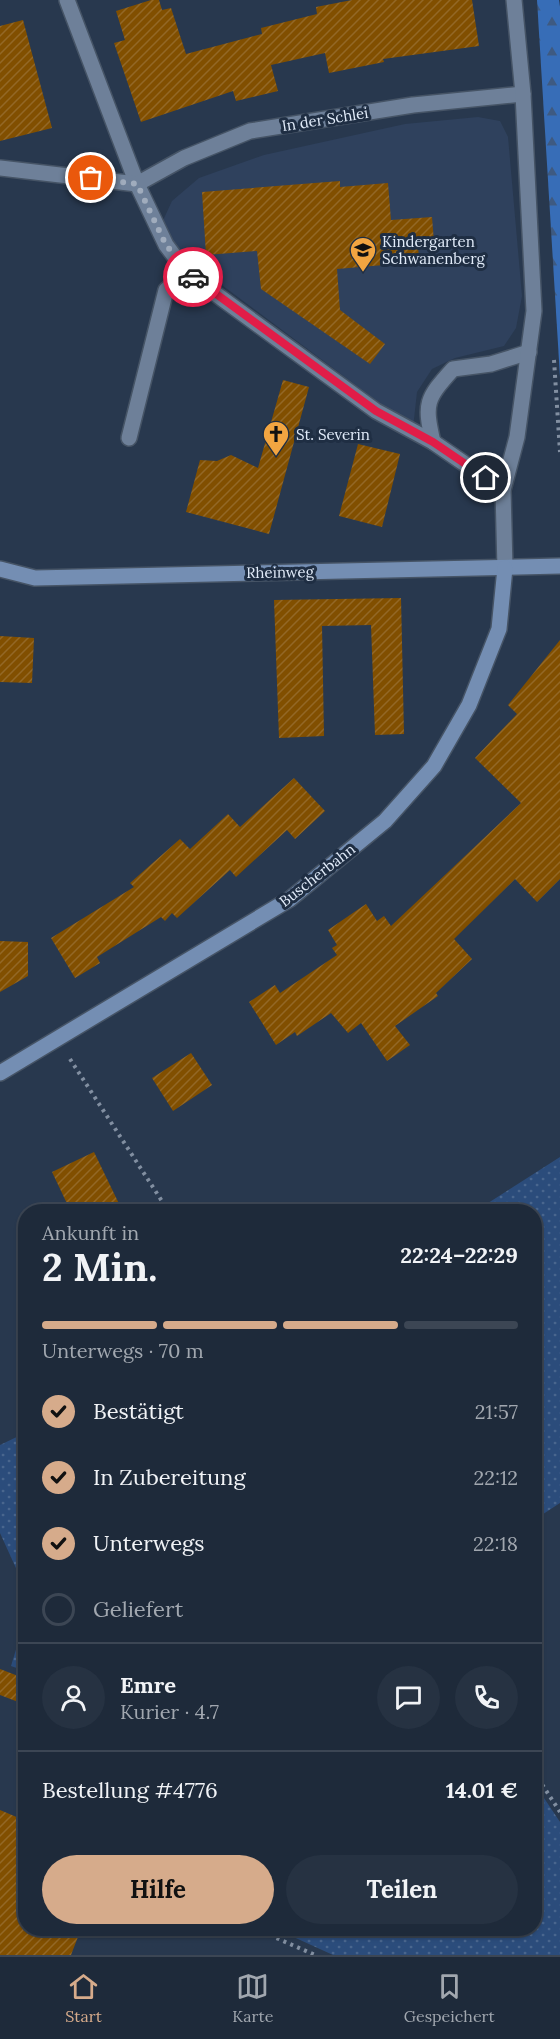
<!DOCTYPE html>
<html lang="de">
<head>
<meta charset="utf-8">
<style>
  :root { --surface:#1e2a3a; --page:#263242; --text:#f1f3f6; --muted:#a1a7af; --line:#3c4654; --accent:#d6ab8b }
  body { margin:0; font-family:Lora,serif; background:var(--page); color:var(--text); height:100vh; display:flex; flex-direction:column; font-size:22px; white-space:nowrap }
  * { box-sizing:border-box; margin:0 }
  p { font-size:20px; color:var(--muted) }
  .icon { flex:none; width:33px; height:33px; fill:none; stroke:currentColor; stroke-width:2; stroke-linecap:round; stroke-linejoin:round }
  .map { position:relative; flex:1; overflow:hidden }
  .drawer { position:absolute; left:18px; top:1204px; width:524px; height:732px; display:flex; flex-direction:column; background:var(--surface); border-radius:24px; box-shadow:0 2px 4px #0004,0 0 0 2px var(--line) }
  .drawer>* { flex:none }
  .pin { position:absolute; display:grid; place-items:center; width:51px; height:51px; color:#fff; margin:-26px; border:3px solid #fff; border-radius:50%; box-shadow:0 2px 6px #0007 }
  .courier { position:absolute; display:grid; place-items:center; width:60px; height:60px; margin:-30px; border:4px solid #e11d48; border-radius:50%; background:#fff; color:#222; box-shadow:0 2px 8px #0007 }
  .head em { font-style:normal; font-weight:800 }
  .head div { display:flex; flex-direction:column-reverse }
  .head { display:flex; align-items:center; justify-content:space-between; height:102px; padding:0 24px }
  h1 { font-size:39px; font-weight:800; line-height:45px }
  .bar { display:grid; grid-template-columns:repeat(4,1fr); gap:9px 6px; align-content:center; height:72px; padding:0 24px }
  .bar i { height:8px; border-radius:4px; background:var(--line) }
  .bar .active { background:var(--accent) }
  .bar p { grid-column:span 4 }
  .line { display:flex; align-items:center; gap:15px; padding:0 24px; border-top:2px solid var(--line) }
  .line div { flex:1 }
  .round { display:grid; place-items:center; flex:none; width:63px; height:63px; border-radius:32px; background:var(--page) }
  ol { padding:0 24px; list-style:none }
  li { display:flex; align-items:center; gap:18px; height:66px }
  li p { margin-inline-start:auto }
  li .icon { padding:6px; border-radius:50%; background:var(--accent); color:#111; stroke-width:4 }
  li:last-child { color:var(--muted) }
  li i { width:33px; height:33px; border:3px solid var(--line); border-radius:50% }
  .cta { display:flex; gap:12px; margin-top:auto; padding:12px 24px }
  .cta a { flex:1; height:69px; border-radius:36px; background:var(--accent); color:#111; font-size:24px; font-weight:800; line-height:69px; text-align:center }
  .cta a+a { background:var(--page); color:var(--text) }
  .tabs { display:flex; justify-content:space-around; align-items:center; height:84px; border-top:2px solid var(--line); background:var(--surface); font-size:16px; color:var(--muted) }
  .tabs a { display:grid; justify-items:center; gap:3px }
  .tabs .active { color:var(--accent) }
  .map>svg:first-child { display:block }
  .built { fill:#2f415d }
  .grass { fill:url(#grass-dots) }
  .forest { fill:url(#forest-firs) }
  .building { fill:url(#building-hatch) }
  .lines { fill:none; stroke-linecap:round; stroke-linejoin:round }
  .service-casing { stroke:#465466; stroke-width:18 }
  .minor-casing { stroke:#465466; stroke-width:18 }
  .secondary-casing { stroke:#465466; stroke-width:18 }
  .path { stroke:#828fa1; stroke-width:4; stroke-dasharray:3 4.5; stroke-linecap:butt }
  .service { stroke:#6e8099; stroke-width:15 }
  .minor { stroke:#6e8099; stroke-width:15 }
  .secondary { stroke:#748eb3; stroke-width:15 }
  .done { stroke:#a0acbd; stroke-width:6; stroke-dasharray:0 10.8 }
  .route { stroke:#e11d48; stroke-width:8 }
  .labels { text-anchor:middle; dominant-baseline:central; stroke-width:6; stroke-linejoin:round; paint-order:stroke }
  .street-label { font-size:15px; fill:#e1ebf9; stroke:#1f2e43 }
  .poi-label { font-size:15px; fill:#e1ebf9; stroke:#1f2e43; text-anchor:start }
</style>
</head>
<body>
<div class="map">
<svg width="560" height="1955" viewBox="0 0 560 1955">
  <defs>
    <pattern id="grass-dots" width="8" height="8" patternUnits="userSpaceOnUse" patternTransform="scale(1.5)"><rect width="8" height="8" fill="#2b4c7b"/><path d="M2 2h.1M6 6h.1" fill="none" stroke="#49668e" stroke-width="1.8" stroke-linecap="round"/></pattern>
    <pattern id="forest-firs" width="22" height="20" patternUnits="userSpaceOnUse" patternTransform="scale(1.5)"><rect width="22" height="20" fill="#376db7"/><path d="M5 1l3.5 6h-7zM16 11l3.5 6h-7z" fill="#3e5a81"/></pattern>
    <pattern id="building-hatch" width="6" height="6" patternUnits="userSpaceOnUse" patternTransform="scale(1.5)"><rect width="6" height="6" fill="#814f00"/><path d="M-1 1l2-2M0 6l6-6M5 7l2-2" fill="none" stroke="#936826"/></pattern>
  </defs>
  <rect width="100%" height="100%" fill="#28384e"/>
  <polygon class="built" points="478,117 500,121 508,137 522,296 516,328 504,346 455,358 432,369 417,392 413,428 175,250 160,227 172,201 199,178 264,155 405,124"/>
  <g class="grass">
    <polygon points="560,1157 560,1503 534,1520 534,1212 474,1212"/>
    <polygon points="25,1433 25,1588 0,1533 0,1445"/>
    <polygon points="25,1620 26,1671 25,1671 11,1666"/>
    <polygon points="534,1783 560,1822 560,1955 333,1955 276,1929 534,1929"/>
  </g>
  <polygon class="forest" points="537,0 559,0 560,7 560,377"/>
  <g class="building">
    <polygon points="151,0 159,0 162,10 171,8 186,54 262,34 261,28 317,14 316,7 352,0 472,0 479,46 383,59 384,62 329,73 325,53 271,65 278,91 236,101 233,91 141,122 114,43 125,40 116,11"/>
    <polygon points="23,20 52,128 0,141 0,26"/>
    <polygon points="340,181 340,187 388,183 391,220 432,217 434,242 418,243 419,262 337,269 340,310 385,344 370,364 261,289 257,251 206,255 202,192"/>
    <polygon points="283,380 309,387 269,534 186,512 200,460 217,461 231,455 258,468"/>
    <polygon points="358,444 400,454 382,527 339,516"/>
    <polygon points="401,598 404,734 375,735 371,625 322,626 324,736 279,738 274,600"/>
    <polygon points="0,636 34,638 32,683 0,682"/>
    <polygon points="560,640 560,879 537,902 515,879 454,939 472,959 436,993 438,996 395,1026 410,1045 387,1061 361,1023 348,1033 331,1013 297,1036 295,1032 276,1045 249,1002 275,985 280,993 337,955 332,948 337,945 328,930 366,904 377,921 384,916 391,926 521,803 475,758 517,714 508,705"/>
    <polygon points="294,778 325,811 295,839 287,830 236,877 230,870 177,918 172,913 165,921 161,917 97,957 100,963 75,978 51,938 134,887 130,883 180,839 190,849 228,814 240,827"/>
    <polygon points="0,941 28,942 28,976 0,992"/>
    <polygon points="191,1053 212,1085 173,1111 152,1078"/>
    <polygon points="94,1152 123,1212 71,1212 52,1172"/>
    <polygon points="0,1669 26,1679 26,1705 0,1695"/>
    <polygon points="0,1810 26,1821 26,1929 81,1929 71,1955 0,1955"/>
  </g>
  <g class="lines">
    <g class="service-casing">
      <g id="service">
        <polyline points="67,0 137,184 166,245 187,273 376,411 433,442 503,490"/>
        <polyline points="0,168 137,184"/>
        <polyline points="137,184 184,158 250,131 413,105 523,94"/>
        <polyline points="129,438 166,290 187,273"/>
        <path d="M433,442c-9,-39 -7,-43 20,-73l38,-5 38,-12"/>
      </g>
    </g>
    <g class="minor-casing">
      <polyline id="minor" points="505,568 503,490 517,437 534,311 523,94 514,0"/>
    </g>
    <g class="secondary-casing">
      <g id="secondary">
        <polyline points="0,569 35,578 560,566"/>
        <polyline points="0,1073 290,899 385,821 434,766 469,705 499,629 505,568"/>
      </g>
    </g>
    <g class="path">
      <polyline points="554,360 560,452"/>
      <polyline points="70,1059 169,1212"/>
      <polyline points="534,1772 560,1812"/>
      <polyline points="256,1929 315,1955"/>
    </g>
    <use href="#service" class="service"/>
    <use href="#minor" class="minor"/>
    <use href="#secondary" class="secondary"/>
  </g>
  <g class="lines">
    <polyline class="done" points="91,178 137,184 166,245 193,277"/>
    <polyline class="route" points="193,277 376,411 433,442 486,478"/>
  </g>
  <defs>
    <g id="school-pin" transform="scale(1.35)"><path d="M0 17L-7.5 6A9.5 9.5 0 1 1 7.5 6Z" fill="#f2a541" stroke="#1f2e43"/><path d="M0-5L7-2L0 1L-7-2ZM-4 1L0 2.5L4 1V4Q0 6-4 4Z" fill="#111"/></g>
    <g id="church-pin" transform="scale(1.35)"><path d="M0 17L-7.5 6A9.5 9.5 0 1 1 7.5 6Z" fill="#f2a541" stroke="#1f2e43"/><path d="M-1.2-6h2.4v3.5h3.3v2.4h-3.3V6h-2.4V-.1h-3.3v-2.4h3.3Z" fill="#111"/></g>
  </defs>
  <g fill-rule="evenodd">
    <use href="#school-pin" x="363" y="250"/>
    <use href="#church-pin" x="276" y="434"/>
  </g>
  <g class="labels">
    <g class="street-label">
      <text transform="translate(325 119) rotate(-9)">In der Schlei</text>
      <text transform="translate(280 572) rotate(-1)">Rheinweg</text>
      <text transform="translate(317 875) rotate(-38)">Buscherbahn</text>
    </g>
    <g class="poi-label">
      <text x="382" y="241">Kindergarten<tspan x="382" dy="17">Schwanenberg</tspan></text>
      <text x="296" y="434">St. Severin</text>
    </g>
  </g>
</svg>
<div class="pin" style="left:91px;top:178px;background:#ea580c"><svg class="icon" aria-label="bag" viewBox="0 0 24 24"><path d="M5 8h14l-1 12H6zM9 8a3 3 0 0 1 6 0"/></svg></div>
<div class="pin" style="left:486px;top:478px;background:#1f2937"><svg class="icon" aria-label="home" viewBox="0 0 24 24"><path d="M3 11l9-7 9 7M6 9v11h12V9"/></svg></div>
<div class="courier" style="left:193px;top:277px"><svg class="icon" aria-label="car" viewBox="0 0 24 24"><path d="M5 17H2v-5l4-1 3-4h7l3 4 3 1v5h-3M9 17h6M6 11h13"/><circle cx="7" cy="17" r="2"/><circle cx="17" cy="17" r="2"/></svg></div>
<section class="drawer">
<div class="head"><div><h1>2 Min.</h1><p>Ankunft in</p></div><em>22:24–22:29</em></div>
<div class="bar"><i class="active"></i><i class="active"></i><i class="active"></i><i></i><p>Unterwegs · 70 m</p></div>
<ol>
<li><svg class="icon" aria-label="check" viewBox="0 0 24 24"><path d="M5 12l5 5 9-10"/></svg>Bestätigt<p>21:57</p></li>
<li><svg class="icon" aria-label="check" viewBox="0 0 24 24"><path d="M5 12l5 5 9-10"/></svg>In Zubereitung<p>22:12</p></li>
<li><svg class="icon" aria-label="check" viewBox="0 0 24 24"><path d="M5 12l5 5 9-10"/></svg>Unterwegs<p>22:18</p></li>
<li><i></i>Geliefert</li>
</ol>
<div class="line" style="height:108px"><a class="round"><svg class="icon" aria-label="person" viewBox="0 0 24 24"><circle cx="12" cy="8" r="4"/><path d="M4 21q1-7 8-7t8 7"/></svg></a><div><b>Emre</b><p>Kurier · 4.7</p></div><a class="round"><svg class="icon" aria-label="chat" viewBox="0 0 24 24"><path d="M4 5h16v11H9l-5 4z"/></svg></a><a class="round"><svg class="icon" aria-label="phone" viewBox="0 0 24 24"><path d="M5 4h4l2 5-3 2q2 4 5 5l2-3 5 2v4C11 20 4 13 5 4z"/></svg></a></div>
<div class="line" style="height:78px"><div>Bestellung #4776</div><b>14.01 €</b></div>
<div class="cta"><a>Hilfe</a><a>Teilen</a></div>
</section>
</div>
<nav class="tabs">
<a class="active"><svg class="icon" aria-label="home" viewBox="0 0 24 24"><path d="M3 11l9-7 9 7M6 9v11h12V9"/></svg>Start</a>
<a><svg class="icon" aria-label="map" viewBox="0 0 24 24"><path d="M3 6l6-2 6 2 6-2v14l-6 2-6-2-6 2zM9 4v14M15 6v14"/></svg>Karte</a>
<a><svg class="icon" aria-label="saved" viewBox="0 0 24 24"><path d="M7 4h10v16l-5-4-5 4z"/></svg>Gespeichert</a>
</nav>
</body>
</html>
